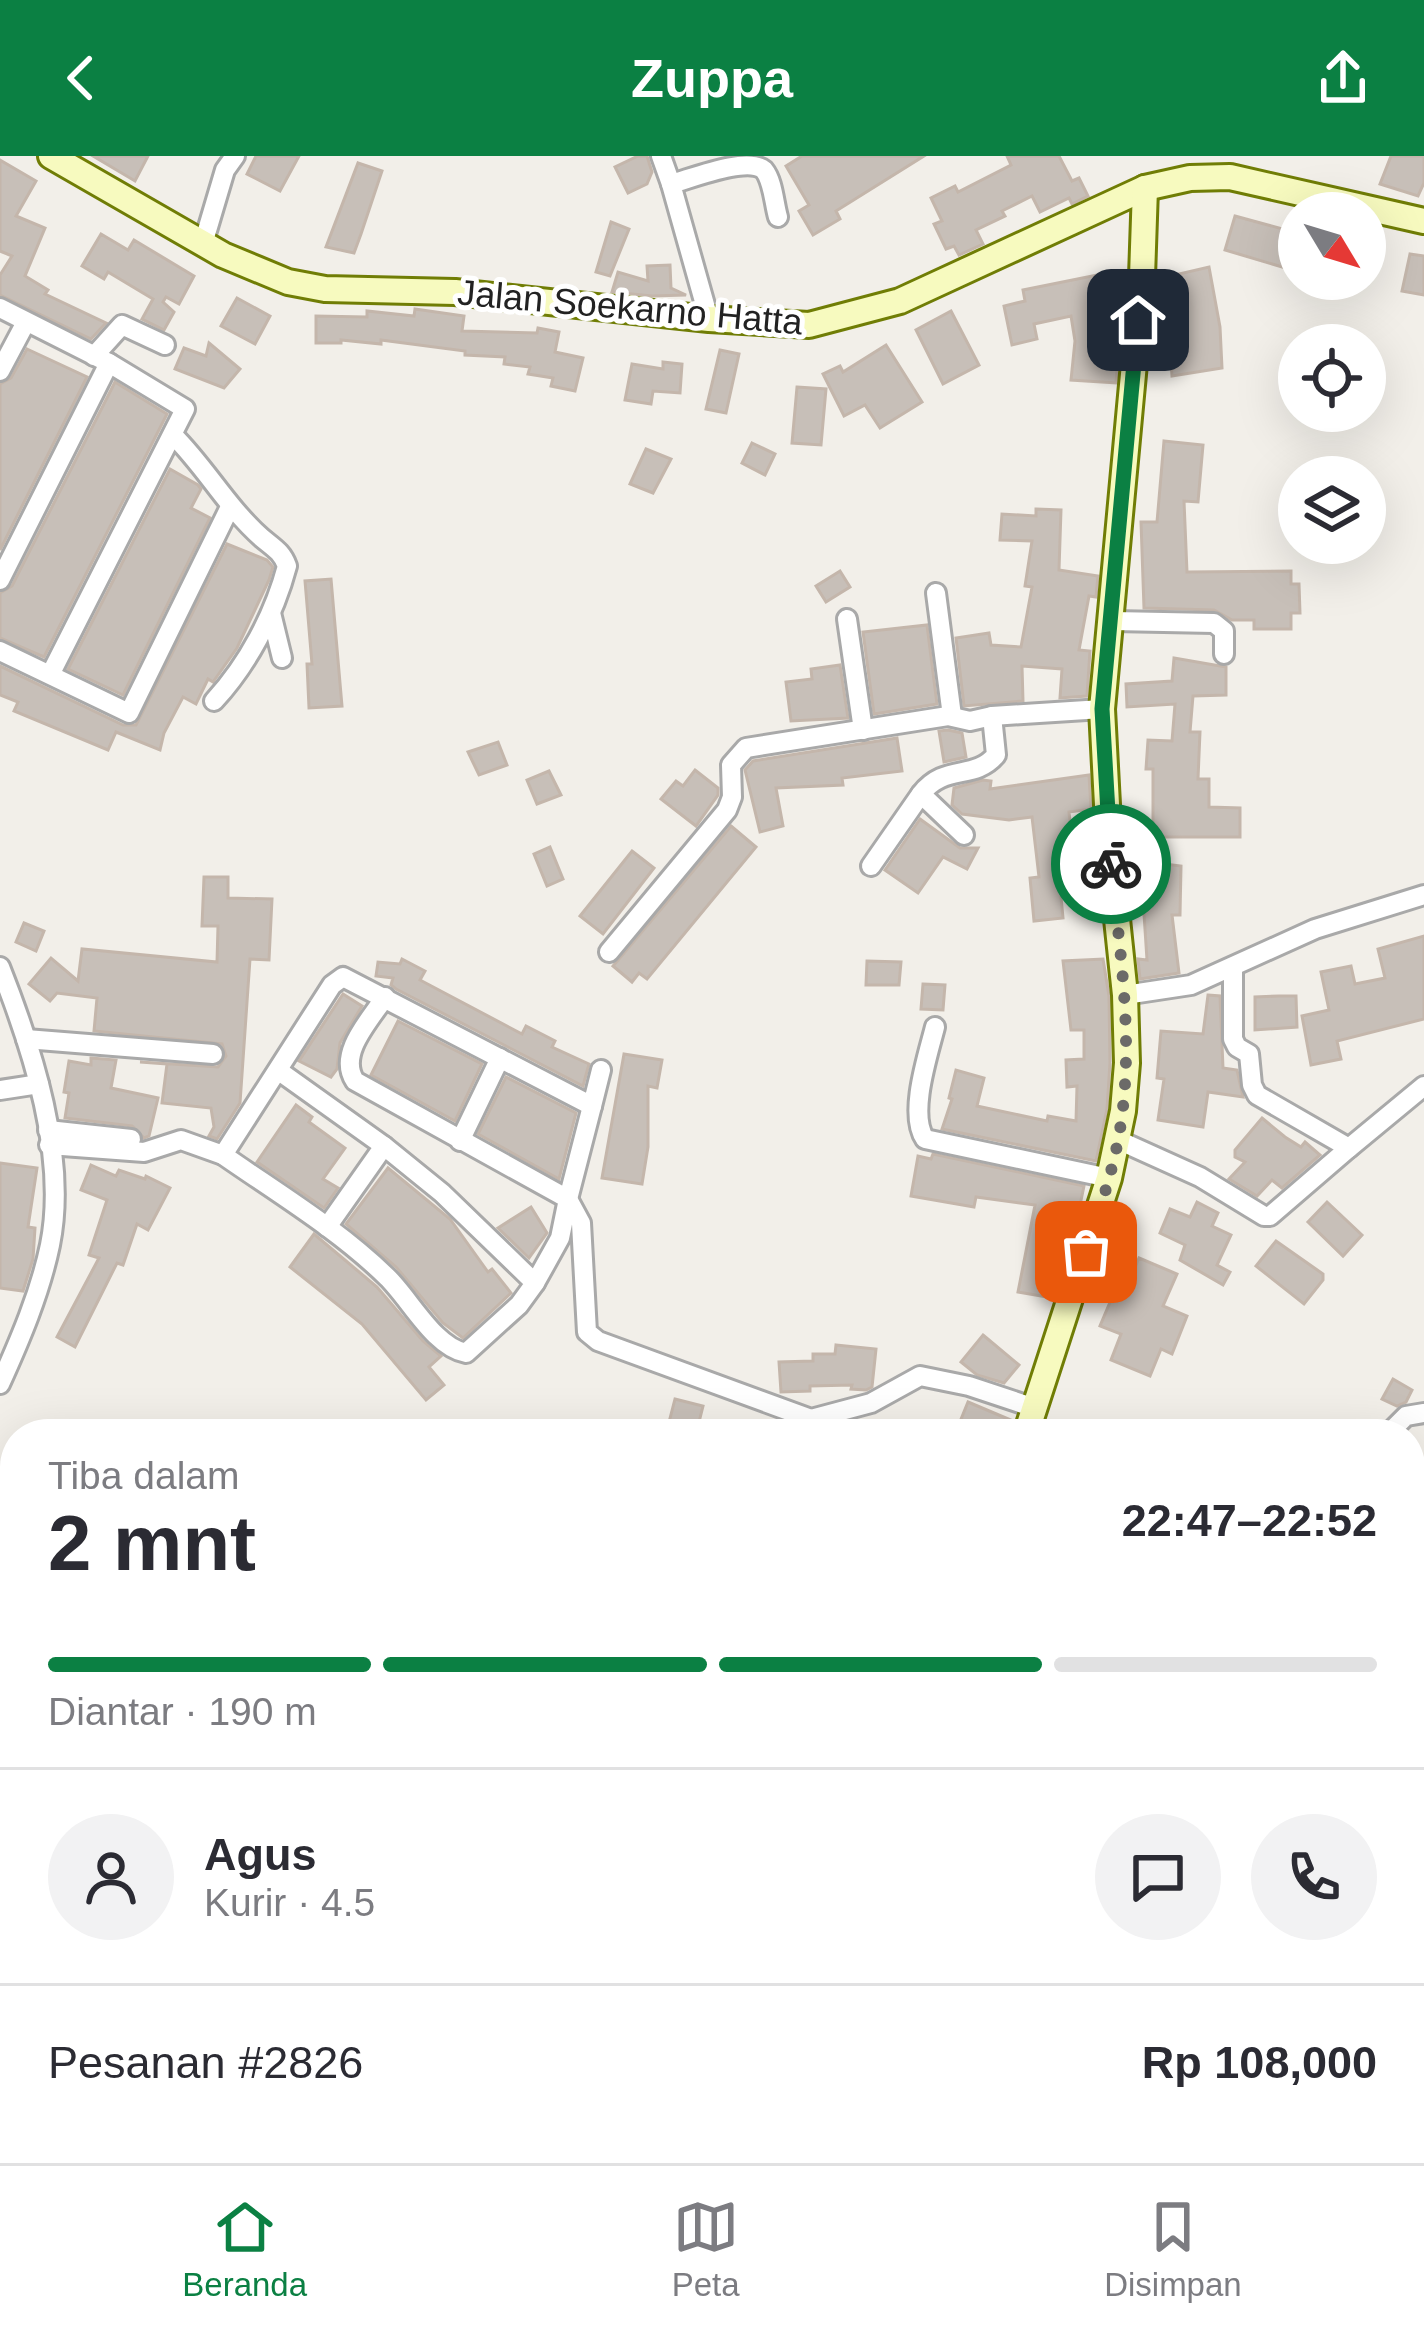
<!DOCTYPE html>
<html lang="id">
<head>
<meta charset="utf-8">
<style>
  :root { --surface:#fff; --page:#f2f2f3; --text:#2b2b33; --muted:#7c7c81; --line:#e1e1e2; --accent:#0b8043 }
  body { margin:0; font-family:Arial,sans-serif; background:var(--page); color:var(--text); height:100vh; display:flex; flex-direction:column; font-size:45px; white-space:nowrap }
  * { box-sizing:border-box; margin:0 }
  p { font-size:39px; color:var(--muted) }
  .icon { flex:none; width:66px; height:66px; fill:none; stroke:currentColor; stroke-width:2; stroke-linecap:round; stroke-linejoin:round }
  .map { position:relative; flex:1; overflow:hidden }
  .drawer { position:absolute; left:0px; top:1263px; width:1425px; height:744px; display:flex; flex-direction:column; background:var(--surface); border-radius:48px 48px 0 0; box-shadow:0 12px 48px #0002 }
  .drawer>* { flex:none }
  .needle { width:78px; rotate:128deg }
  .fabs { position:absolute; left:1278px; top:36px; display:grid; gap:24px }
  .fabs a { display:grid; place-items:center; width:108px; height:108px; border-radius:50%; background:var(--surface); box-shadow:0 12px 48px #0002; font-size:60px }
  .pin { position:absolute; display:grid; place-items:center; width:102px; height:102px; color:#fff; margin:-51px; border-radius:24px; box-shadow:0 6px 18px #0006 }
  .courier { position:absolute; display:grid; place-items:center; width:120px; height:120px; margin:-60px; border:9px solid #0b8043; border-radius:50%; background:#fff; color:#222; box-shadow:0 3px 15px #0007 }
  .overview em { font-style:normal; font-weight:600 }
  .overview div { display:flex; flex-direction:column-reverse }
  .overview { display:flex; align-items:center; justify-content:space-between; height:204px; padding:0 48px }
  h1 { font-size:78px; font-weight:600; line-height:90px }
  .bar { display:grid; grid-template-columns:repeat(4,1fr); gap:18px 12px; align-content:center; height:144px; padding:0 48px }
  .bar i { height:15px; border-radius:9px; background:var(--line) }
  .bar .active { background:var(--accent) }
  .bar p { grid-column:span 4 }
  .line { display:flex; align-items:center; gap:30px; padding:0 48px; border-top:3px solid var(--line) }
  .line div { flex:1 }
  .round { display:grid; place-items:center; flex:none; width:126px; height:126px; border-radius:63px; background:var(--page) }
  header { display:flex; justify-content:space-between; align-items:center; height:156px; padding:0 48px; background:var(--accent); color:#fff; font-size:54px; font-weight:600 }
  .tab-bar { display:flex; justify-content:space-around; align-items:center; height:168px; border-top:3px solid var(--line); background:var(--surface); font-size:33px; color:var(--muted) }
  .tab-bar a { display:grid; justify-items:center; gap:6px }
  .tab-bar .active { color:var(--accent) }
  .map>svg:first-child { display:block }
  .building { fill:#c7bfb8; stroke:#c4b6ab; stroke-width:3 }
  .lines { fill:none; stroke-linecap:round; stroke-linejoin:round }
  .street-casing { stroke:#a9a9a9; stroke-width:24 }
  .secondary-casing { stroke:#707d05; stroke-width:30 }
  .street { stroke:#fff; stroke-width:18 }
  .secondary { stroke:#f7fabf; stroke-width:24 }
  .done { stroke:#6b6a68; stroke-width:12; stroke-dasharray:0 21.6 }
  .route { stroke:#0b8043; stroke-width:15 }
  .labels { text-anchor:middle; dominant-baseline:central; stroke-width:10; stroke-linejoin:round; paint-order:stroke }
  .street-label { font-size:36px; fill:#222; stroke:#fff }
</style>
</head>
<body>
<header><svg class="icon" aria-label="back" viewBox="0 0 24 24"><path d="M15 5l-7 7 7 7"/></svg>Zuppa<svg class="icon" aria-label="share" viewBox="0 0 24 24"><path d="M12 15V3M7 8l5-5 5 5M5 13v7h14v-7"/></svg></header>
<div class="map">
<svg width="1424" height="2007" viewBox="0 0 1424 2007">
  <rect width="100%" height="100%" fill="#f2efe9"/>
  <g class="building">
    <polygon points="93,0 148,0 135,25"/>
    <polygon points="256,0 299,0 280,35 247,18"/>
    <polygon points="638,0 647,0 652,16 647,28 628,37 615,11"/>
    <polygon points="802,0 924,0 836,55 840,63 813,79 799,55 809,49 786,10"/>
    <polygon points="1007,0 1059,0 1072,25 1079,22 1088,40 1072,48 1069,42 1040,56 1032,40 1002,55 1005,60 976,74 983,88 959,99 954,90 946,93 934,68 942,65 931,42 955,30 958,36 1011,9"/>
    <polygon points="1391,0 1424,0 1424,27 1418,40 1380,28"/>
    <polygon points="0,4 36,25 16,60 45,72 25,120 48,134 45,138 106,167 91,183 0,139 0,119 12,100 0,95"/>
    <polygon points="358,7 382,15 361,78 354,97 326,91"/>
    <polygon points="1235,60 1290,75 1288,81 1299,84 1299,116 1225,94"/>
    <polygon points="611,66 629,73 610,120 596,116"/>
    <polygon points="101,78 128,94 134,84 194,120 179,148 166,141 163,146 174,156 164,174 142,163 153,143 108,116 104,123 82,110"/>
    <polygon points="1410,98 1424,100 1424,139 1402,135"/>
    <polygon points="670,109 671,132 686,139 652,140 612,136 618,116 648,125 647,110"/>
    <polygon points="1209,111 1220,171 1222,212 1172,220 1169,176 1176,175 1172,146 1176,146 1170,120"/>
    <polygon points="1102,118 1111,191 1119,192 1116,227 1071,224 1075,185 1071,160 1034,168 1037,183 1012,189 1004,150 1025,145 1023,134"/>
    <polygon points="237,142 270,160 255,188 221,170"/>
    <polygon points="415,153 464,160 462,175 537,177 538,172 559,176 555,196 583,202 575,235 551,230 553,222 528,218 530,211 504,208 505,201 465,199 465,195 381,184 381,188 341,184 341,187 316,187 316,160 367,161 367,155 414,160"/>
    <polygon points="951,155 979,209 943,228 916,174"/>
    <polygon points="209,187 240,213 224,232 175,213 184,192 206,200"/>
    <polygon points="886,189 922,246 880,272 865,249 844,260 823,218 840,210 843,216"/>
    <polygon points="27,193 87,221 0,394 0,228 11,222"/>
    <polygon points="720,194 739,198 726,257 706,253"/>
    <polygon points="663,206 682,208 680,237 653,235 651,248 625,244 632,208 663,213"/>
    <polygon points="115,226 167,258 44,501 0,482 0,437 12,430"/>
    <polygon points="797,231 826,233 821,289 792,287"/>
    <polygon points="1164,285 1203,289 1198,346 1184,345 1187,416 1291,415 1291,428 1299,428 1300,457 1291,457 1291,473 1254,473 1254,464 1232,464 1214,454 1144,452 1141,366 1157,366"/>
    <polygon points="752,287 775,298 765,319 742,307"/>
    <polygon points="646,293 671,303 653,337 630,328"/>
    <polygon points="170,313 198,329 201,333 191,352 210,362 123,539 68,513"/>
    <polygon points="1036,353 1061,354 1059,414 1098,420 1096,441 1089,440 1079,494 1090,495 1087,540 1060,542 1062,513 1022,510 1023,545 964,550 956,482 989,477 991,489 1021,491 1032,431 1025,430 1032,385 1000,384 1002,358 1036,360"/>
    <polygon points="227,388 267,404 273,411 269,424 237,492 213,526 208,523 196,548 183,541 164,577 160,594 116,576 108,594 14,555 18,546 0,539 0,510 123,569 136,569"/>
    <polygon points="840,415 850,431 826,446 816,430"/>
    <polygon points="331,423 342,550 309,552 307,508 312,508 305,425"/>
    <polygon points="927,469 937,548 874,558 863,476"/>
    <polygon points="1174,502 1226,511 1226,539 1193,540 1190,576 1200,576 1198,623 1209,623 1209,651 1240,652 1240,681 1153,681 1153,613 1146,613 1148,584 1172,585 1175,548 1127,551 1126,528 1172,525"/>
    <polygon points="840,509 848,562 791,565 786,526 812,523 811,513"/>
    <polygon points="948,574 962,577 966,601 944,606 939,575"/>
    <polygon points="897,582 902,615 842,622 843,629 776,632 783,670 760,676 745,614 753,605"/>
    <polygon points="498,586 507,609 479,619 468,596"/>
    <polygon points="695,614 718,632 718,639 696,670 661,643 676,625 683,630"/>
    <polygon points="549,615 561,639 537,648 527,624"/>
    <polygon points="1089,619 1091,653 1069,656 1076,717 1092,715 1094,738 1061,741 1063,762 1034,765 1030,722 1039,721 1032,661 1009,664 962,658 952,649 954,632 983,624 991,625 990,633"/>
    <polygon points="920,663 960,692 978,692 967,713 943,701 918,737 885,714"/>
    <polygon points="731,670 756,691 647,823 639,817 632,826 613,810"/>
    <polygon points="550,691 563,723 547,730 534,698"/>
    <polygon points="632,695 654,712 603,778 580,760"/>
    <polygon points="1141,705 1181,710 1180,759 1172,759 1179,817 1140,823 1138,803 1147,804 1144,758 1138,758"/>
    <polygon points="204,721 228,721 228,742 272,743 269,804 250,803 240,947 217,983 209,980 214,971 211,952 162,947 167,908 140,906 218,911 226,900 222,888 94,875 97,842 57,837 50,845 29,828 51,802 78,825 82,793 217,806 218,770 202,770"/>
    <polygon points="24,767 44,775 36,795 16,786"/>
    <polygon points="1424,780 1424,863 1337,885 1341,903 1311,909 1302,860 1329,854 1321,816 1351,810 1355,828 1385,822 1378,793"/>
    <polygon points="402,803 425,815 420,824 522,878 526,870 555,885 552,891 589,908 583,930 396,833 391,829 393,822 376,820 378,806 400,808"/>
    <polygon points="1103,803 1109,840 1110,907 1107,953 1096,1005 942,973 952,943 949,942 956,914 984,922 977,950 1047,965 1048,960 1076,965 1077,930 1067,931 1066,904 1084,903 1084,874 1071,874 1063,805"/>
    <polygon points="867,805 901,806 899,829 866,829"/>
    <polygon points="923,828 945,829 943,854 921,853"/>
    <polygon points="343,838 362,850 340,887 337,913 331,921 299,905"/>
    <polygon points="1208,839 1220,840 1223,912 1237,914 1243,941 1208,936 1203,971 1158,964 1164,923 1157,922 1161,875 1203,878"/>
    <polygon points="1279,840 1296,840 1297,871 1255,874 1255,841"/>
    <polygon points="398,865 482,908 455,965 371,919"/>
    <polygon points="624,898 662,904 657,932 648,930 648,991 642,1028 602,1022"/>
    <polygon points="91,902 116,904 111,932 158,942 149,980 144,982 132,970 65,962 69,937 64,936 69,905 91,909"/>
    <polygon points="506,921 576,957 559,1023 478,978"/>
    <polygon points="296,949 312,961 309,966 345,992 323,1023 338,1032 324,1052 257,1006"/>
    <polygon points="1262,962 1285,981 1301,991 1305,986 1320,999 1282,1032 1272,1024 1257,1040 1229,1023 1245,1006 1235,1001 1235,994"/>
    <polygon points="933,998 1084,1030 1075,1073 1053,1142 1018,1136 1035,1049 976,1041 974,1051 911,1040 918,1000 931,1003"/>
    <polygon points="0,1007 37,1012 28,1071 35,1072 33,1103 23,1135 0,1132"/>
    <polygon points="91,1009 116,1020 119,1014 145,1023 146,1020 170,1032 148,1074 137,1068 123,1109 117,1107 75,1191 57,1181 99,1102 89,1099 107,1044 81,1034"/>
    <polygon points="388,1012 450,1063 488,1116 492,1113 511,1137 463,1182 443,1167 396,1111 346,1068"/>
    <polygon points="1197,1046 1218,1057 1212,1070 1231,1079 1217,1109 1230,1116 1223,1129 1180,1104 1185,1089 1160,1077 1170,1053 1190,1061"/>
    <polygon points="1327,1046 1362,1079 1343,1100 1308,1066"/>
    <polygon points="531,1051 547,1077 529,1102 498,1072"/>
    <polygon points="314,1078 377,1131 423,1185 441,1200 429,1211 444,1229 426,1244 362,1168 290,1111"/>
    <polygon points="1276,1085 1323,1118 1323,1124 1304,1148 1256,1110"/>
    <polygon points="1139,1102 1177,1118 1163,1150 1187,1160 1172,1198 1161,1193 1150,1220 1111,1204 1121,1178 1100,1170 1116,1132 1125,1135"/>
    <polygon points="983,1179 1019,1209 1004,1227 977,1219 961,1206"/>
    <polygon points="836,1189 876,1193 872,1231 866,1234 851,1233 852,1229 810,1230 810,1235 781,1236 779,1206 813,1205 813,1198 835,1198"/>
    <polygon points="1393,1223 1412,1234 1406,1246 1397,1250 1382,1243"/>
    <polygon points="675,1243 703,1250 696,1278 666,1278"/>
    <polygon points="968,1246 1013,1265 1010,1278 955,1278"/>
    <polygon points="15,1457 15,1572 0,1560 0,1477"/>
    <polygon points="0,1833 15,1844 15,1909 0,1896"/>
    <polygon points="382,1992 447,1992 457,2007 370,2007"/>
    <polygon points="482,1992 524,1992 537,2002 546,1992 566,1992 553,2007 492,2007"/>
    <polygon points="815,1992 861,1992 857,2007 811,2007"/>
    <polygon points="891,1992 954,1992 992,2002 991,2007 887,2007"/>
    <polygon points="1164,1992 1230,1992 1220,2007 1157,2007"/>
    <polygon points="1273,1992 1306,1992 1343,2002 1343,2007 1268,2007"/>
  </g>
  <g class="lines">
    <g class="street-casing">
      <g id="street">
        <polyline points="661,0 671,28"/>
        <polyline points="203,88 225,14 235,0"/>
        <polyline points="0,152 109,207 185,253 51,517"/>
        <path d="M709,163l-38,-135c22,-6 76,-28 93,-14 9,11 10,33 14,47"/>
        <polyline points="94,200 122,169 165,189"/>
        <polyline points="0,215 26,166"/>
        <path d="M173,279c34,34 53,71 89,103 12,10 20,14 25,28 -13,49 -39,98 -73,135"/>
        <polyline points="0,424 109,207"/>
        <polyline points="936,437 952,560"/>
        <polyline points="271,457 282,502"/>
        <polyline points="847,463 863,574"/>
        <polyline points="1113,465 1214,467 1224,475 1224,498"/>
        <polyline points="0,495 129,557 229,353"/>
        <path d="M964,679l-43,-41c24,-31 53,-13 75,-39l-4,-39"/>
        <polyline points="871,710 921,638"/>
        <polyline points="609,796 727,654 732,641 731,609 746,592 948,560 970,565 992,560 1102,553"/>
        <path d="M0,811c32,81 68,190 50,278 -10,48 -30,95 -50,139"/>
        <polyline points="1233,813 1233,883 1237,891 1249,898 1252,929 1257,939 1349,992 1424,930"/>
        <polyline points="1125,839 1191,829 1315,773 1424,739"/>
        <path d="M385,841c-15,23 -48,57 -30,84l213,118 24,-93"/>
        <path d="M935,871c-7,28 -27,87 -10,112l184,39"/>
        <polyline points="26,883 213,898"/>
        <polyline points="279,915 384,990 327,1071"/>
        <polyline points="0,934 39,928"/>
        <polyline points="48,974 131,983"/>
        <polyline points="1118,984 1200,1021 1264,1060 1270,1060 1349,992"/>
        <polyline points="460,985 500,902"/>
        <polyline points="49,989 144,996 181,984 223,999 332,829 343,821 592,950 601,914"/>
        <path d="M223,999c56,39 116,75 164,122 23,22 47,70 79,76l53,-48 16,-22 -93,-90 -58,-47"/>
        <polyline points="568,1043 581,1067 587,1176 598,1185 811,1263 871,1247 920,1220 969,1230 1035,1252"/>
        <polyline points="535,1127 560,1082 568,1043"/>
        <polyline points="1388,1278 1406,1260 1424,1257"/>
        <polyline points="0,1618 15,1601"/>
        <polyline points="1410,1651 1424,1670"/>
        <polyline points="0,1655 15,1669"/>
        <polyline points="0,1947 15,1930"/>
        <polyline points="1410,1984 1424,1987"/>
        <polyline points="199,1992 239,1995 240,2007"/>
        <polyline points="460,1992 479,2007"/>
        <polyline points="669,1992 684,2007"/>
        <polyline points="113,2007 113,1992"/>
        <polyline points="351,2007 359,1992"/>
      </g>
    </g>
    <g class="secondary-casing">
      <g id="secondary">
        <polyline points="51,0 223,99 288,126 325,133 455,136 709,163 809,169 900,145 1145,32 1190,22 1230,21 1424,65"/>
        <polyline points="1026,1278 1109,1022 1123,955 1127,907 1125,839 1109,687 1102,553 1142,121 1145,32"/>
        <polyline points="760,2007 765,1992"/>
      </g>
    </g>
    <use href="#street" class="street"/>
    <use href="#secondary" class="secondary"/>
  </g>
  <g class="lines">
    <path class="done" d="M1086,1096c12,-38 26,-77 33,-117 16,-90 1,-181 -8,-271"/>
    <polyline class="route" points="1111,708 1102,553 1138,164"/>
  </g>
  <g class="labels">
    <g class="street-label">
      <text transform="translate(630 151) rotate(5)">Jalan Soekarno Hatta</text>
    </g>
  </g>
</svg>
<div class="fabs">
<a><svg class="needle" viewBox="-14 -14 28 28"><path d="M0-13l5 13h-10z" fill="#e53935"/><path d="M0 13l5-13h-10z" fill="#7c7c81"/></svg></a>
<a><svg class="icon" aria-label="locate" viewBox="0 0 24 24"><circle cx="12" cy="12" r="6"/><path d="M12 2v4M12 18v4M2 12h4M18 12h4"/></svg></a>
<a><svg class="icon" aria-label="layers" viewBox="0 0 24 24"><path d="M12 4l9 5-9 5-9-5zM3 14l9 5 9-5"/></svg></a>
</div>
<div class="pin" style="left:1086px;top:1096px;background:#ea580c"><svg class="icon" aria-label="bag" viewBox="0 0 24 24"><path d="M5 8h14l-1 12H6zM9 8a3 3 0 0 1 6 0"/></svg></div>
<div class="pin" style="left:1138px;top:164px;background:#1f2937"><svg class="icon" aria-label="home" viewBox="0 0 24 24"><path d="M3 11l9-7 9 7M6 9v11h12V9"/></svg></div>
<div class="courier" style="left:1111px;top:708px"><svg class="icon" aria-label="bike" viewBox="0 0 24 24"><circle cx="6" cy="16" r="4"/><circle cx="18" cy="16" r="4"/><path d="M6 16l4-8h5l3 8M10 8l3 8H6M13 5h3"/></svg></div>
<section class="drawer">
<div class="overview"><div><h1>2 mnt</h1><p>Tiba dalam</p></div><em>22:47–22:52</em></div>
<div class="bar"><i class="active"></i><i class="active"></i><i class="active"></i><i></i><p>Diantar · 190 m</p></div>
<div class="line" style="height:216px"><a class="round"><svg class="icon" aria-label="person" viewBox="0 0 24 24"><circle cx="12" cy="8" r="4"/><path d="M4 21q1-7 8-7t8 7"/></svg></a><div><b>Agus</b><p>Kurir · 4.5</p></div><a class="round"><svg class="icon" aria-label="chat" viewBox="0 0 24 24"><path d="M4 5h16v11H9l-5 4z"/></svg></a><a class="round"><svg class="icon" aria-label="phone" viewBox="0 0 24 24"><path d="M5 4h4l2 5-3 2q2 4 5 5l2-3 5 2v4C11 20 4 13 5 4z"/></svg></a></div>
<div class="line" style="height:156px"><div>Pesanan #2826</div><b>Rp 108,000</b></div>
</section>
</div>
<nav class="tab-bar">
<a class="active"><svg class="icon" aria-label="home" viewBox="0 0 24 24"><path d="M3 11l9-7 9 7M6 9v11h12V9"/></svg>Beranda</a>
<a><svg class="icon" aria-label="map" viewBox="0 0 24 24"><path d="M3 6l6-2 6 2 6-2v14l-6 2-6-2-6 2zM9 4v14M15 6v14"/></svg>Peta</a>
<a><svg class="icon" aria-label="saved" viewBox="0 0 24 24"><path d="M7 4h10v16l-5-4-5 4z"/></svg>Disimpan</a>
</nav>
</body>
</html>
